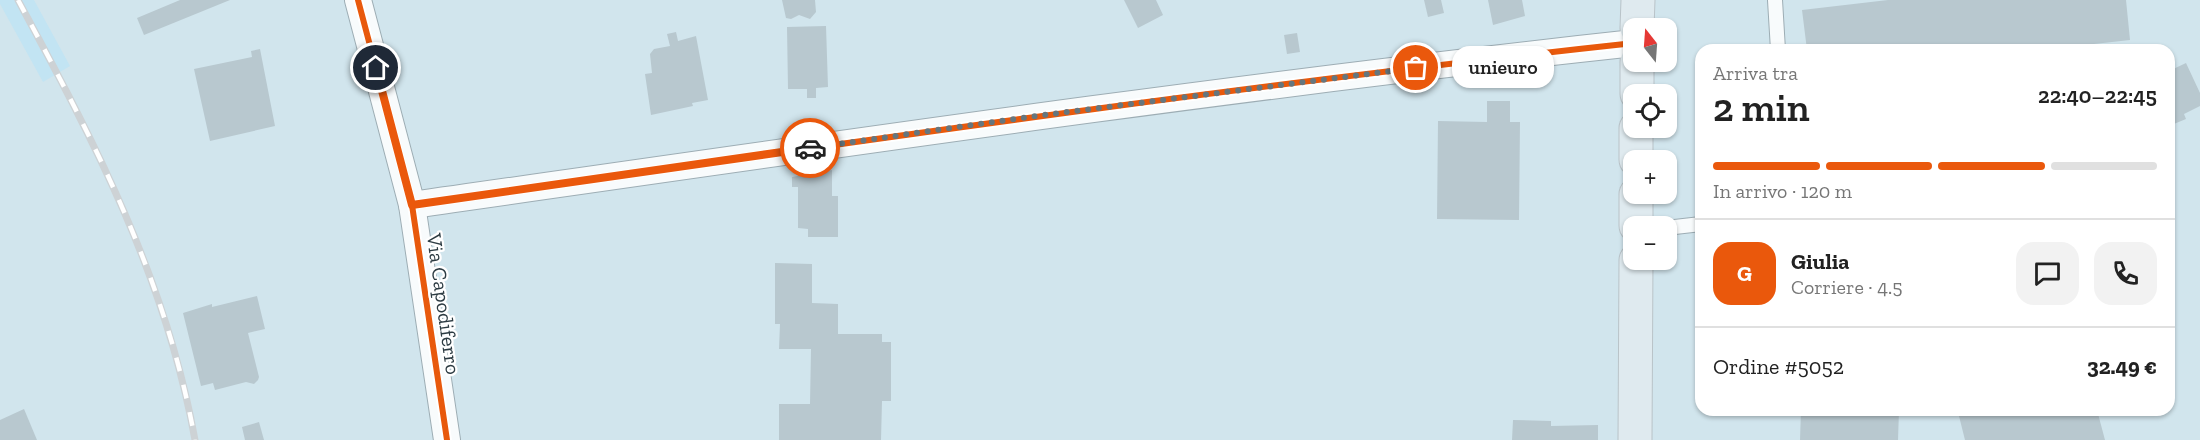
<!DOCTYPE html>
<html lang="it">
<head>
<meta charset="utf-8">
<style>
  :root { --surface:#fff; --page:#f2f2f2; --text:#222; --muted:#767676; --line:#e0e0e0; --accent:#ea580c }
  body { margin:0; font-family:"Zilla Slab",serif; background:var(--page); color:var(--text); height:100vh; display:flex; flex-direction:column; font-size:22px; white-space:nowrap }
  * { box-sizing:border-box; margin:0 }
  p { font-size:20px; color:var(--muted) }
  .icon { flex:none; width:33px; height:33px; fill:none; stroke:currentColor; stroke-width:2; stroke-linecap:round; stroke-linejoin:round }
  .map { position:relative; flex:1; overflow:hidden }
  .side { position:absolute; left:1695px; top:44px; width:480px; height:372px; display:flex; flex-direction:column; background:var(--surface); border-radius:18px; box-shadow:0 2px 4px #0004 }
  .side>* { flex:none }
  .needle { width:39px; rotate:343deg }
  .fabs { position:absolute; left:1623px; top:18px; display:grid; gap:12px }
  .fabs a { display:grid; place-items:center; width:54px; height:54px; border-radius:12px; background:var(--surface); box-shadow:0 2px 4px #0004; font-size:30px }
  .pin { position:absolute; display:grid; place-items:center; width:51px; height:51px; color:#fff; margin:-26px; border:3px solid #fff; border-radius:50%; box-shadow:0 2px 6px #0007 }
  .courier { position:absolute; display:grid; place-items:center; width:60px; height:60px; margin:-30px; border:4px solid #ea580c; border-radius:50%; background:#fff; color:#222; box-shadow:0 2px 8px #0007 }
  .bubble { position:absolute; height:42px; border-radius:18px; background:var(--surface); box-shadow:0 2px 4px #0004; font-size:20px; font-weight:600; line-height:42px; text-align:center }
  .overview em { font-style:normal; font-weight:600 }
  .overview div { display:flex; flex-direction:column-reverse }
  .overview { display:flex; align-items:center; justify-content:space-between; height:102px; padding:0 18px }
  h1 { font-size:39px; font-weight:600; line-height:45px }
  .bar { display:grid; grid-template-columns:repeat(4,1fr); gap:9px 6px; align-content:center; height:72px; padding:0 18px }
  .bar i { height:8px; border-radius:4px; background:var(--line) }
  .bar .selected { background:var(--accent) }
  .bar p { grid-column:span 4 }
  .line { display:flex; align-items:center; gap:15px; padding:0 18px; border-top:2px solid var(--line) }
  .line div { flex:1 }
  .round { display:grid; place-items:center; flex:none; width:63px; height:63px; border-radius:18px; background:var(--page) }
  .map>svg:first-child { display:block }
  .built { fill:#c2e4f3 }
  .building { fill:#b8c8cf }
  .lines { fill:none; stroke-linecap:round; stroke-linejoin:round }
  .service-casing { stroke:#9dadb4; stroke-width:16 }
  .minor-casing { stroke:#9dadb4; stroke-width:28 }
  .primary-casing { stroke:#b9c3c8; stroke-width:35 }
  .service { stroke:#f8fbfc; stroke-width:14 }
  .minor { stroke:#f8fbfc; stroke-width:26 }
  .primary { stroke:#dfeaef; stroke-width:33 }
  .rail-casing { stroke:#cdd2d5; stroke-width:7 }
  .rail { stroke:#fff; stroke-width:4.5; stroke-dasharray:14; stroke-linecap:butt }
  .cycleway-casing { stroke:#fff; stroke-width:10 }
  .cycleway { stroke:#e8590c; stroke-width:6 }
  .done { stroke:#66767e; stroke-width:6; stroke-dasharray:0 10.8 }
  .route { stroke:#ea580c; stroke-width:8 }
  .labels { text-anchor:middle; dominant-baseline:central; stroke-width:4.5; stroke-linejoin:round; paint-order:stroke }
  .street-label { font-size:21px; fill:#2c3b42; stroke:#fff }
</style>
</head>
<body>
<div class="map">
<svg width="2200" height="440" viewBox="0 0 2200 440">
  <rect width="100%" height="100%" fill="#d1e5ed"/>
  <polygon class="built" points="0,0 34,0 70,66 43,82 0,4"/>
  <g class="building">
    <polygon points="180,0 230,0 144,35 137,18"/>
    <polygon points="782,0 815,0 816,12 810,19 799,15 791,19 786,18"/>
    <polygon points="1124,0 1156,0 1163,15 1138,28"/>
    <polygon points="1424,0 1441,0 1444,13 1428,17"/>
    <polygon points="1488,0 1522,0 1525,16 1493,25"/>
    <polygon points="1888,0 2126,0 2130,40 2040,50 1807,50 1802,10"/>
    <polygon points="826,26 828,87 816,88 816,98 807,98 807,89 788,89 787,27"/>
    <polygon points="676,32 678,41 696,36 708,100 692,103 693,106 651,115 645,74 652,73 650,54 654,49 670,46 667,34"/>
    <polygon points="1297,33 1300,52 1287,54 1284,35"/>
    <polygon points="260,49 275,126 210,141 194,69 252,57 251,51"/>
    <polygon points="2186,63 2200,93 2200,106 2184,114 2186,119 2169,126 2169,71"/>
    <polygon points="1487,101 1510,101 1510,122 1520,122 1519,220 1437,219 1438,121 1487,122"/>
    <polygon points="832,170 832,196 838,196 838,237 808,237 808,229 798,228 798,187 792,187 792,177"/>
    <polygon points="775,263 812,264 812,303 838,304 838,334 882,334 882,342 891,342 891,401 882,401 881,440 779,440 779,404 810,404 811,349 779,349 780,324 775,324"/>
    <polygon points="257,296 265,329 248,333 259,377 258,380 254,384 246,382 215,390 213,383 201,386 183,313 212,304 212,307"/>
    <polygon points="24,409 37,440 0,440 0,420"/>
    <polygon points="1801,410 1899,410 1898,440 1800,440"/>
    <polygon points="1983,410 2097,410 2105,440 1965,440 1959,416"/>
    <polygon points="1513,420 1551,421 1551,426 1598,425 1598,440 1512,440"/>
    <polygon points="259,422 264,440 245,440 242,427"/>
  </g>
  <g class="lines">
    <g class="service-casing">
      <g id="service">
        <polyline points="1775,0 1778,50"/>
        <polyline points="1666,228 1701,224"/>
      </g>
    </g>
    <g class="minor-casing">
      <g id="minor">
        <polyline points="358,0 412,205 447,440"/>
        <path d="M412,205c407,-58 813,-118 1222,-162"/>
      </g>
    </g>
    <g class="primary-casing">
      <g id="primary">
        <polyline points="1637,28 1638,0"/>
        <polyline points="1637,94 1637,62"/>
        <polyline points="1636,160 1636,128"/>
        <polyline points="1636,226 1636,194"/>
        <polyline points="1635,440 1636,260"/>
      </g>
    </g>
    <use href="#service" class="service"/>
    <use href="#minor" class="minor"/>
    <use href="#primary" class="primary"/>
    <g class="rail-casing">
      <path id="rail" d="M18,0c77,143 148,278 177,440"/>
    </g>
    <use href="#rail" class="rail"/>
    <g class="cycleway-casing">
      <g id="cycleway">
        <polyline points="358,0 412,205 447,440"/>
        <path d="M412,205c407,-58 813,-118 1222,-162"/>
      </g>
    </g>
    <use href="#cycleway" class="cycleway"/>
  </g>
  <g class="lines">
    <polyline class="done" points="810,148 1036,116 1416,68"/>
    <polyline class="route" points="376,68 412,205 810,148"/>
  </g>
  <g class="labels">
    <g class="street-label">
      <text transform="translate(444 304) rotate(82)">Via Capodiferro</text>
    </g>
  </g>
</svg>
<div class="fabs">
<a><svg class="needle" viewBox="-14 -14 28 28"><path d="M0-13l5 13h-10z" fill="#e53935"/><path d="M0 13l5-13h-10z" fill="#767676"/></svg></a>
<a><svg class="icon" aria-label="locate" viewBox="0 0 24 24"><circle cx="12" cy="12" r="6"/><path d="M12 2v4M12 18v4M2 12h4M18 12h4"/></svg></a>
<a>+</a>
<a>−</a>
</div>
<div class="pin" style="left:1416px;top:68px;background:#ea580c"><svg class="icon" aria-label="bag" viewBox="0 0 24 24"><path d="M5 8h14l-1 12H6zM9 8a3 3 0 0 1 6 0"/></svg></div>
<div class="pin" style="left:376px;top:68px;background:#1f2937"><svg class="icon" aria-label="home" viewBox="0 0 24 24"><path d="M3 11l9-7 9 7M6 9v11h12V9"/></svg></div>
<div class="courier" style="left:810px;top:148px"><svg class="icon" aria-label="car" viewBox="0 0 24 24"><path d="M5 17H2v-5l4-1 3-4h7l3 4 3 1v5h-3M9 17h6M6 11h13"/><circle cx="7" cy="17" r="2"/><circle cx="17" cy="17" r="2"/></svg></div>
<div class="bubble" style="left:1452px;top:46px;width:102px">unieuro</div>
<section class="side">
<div class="overview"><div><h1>2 min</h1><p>Arriva tra</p></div><em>22:40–22:45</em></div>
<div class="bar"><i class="selected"></i><i class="selected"></i><i class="selected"></i><i></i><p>In arrivo · 120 m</p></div>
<div class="line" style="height:108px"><b class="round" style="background:var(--accent);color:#fff">G</b><div><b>Giulia</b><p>Corriere · 4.5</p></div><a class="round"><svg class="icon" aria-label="chat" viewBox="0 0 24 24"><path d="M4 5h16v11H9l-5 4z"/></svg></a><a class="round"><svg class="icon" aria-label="phone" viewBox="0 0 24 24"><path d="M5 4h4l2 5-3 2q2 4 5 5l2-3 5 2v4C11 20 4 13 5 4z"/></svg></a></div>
<div class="line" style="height:78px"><div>Ordine #5052</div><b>32.49 €</b></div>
</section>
</div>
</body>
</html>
